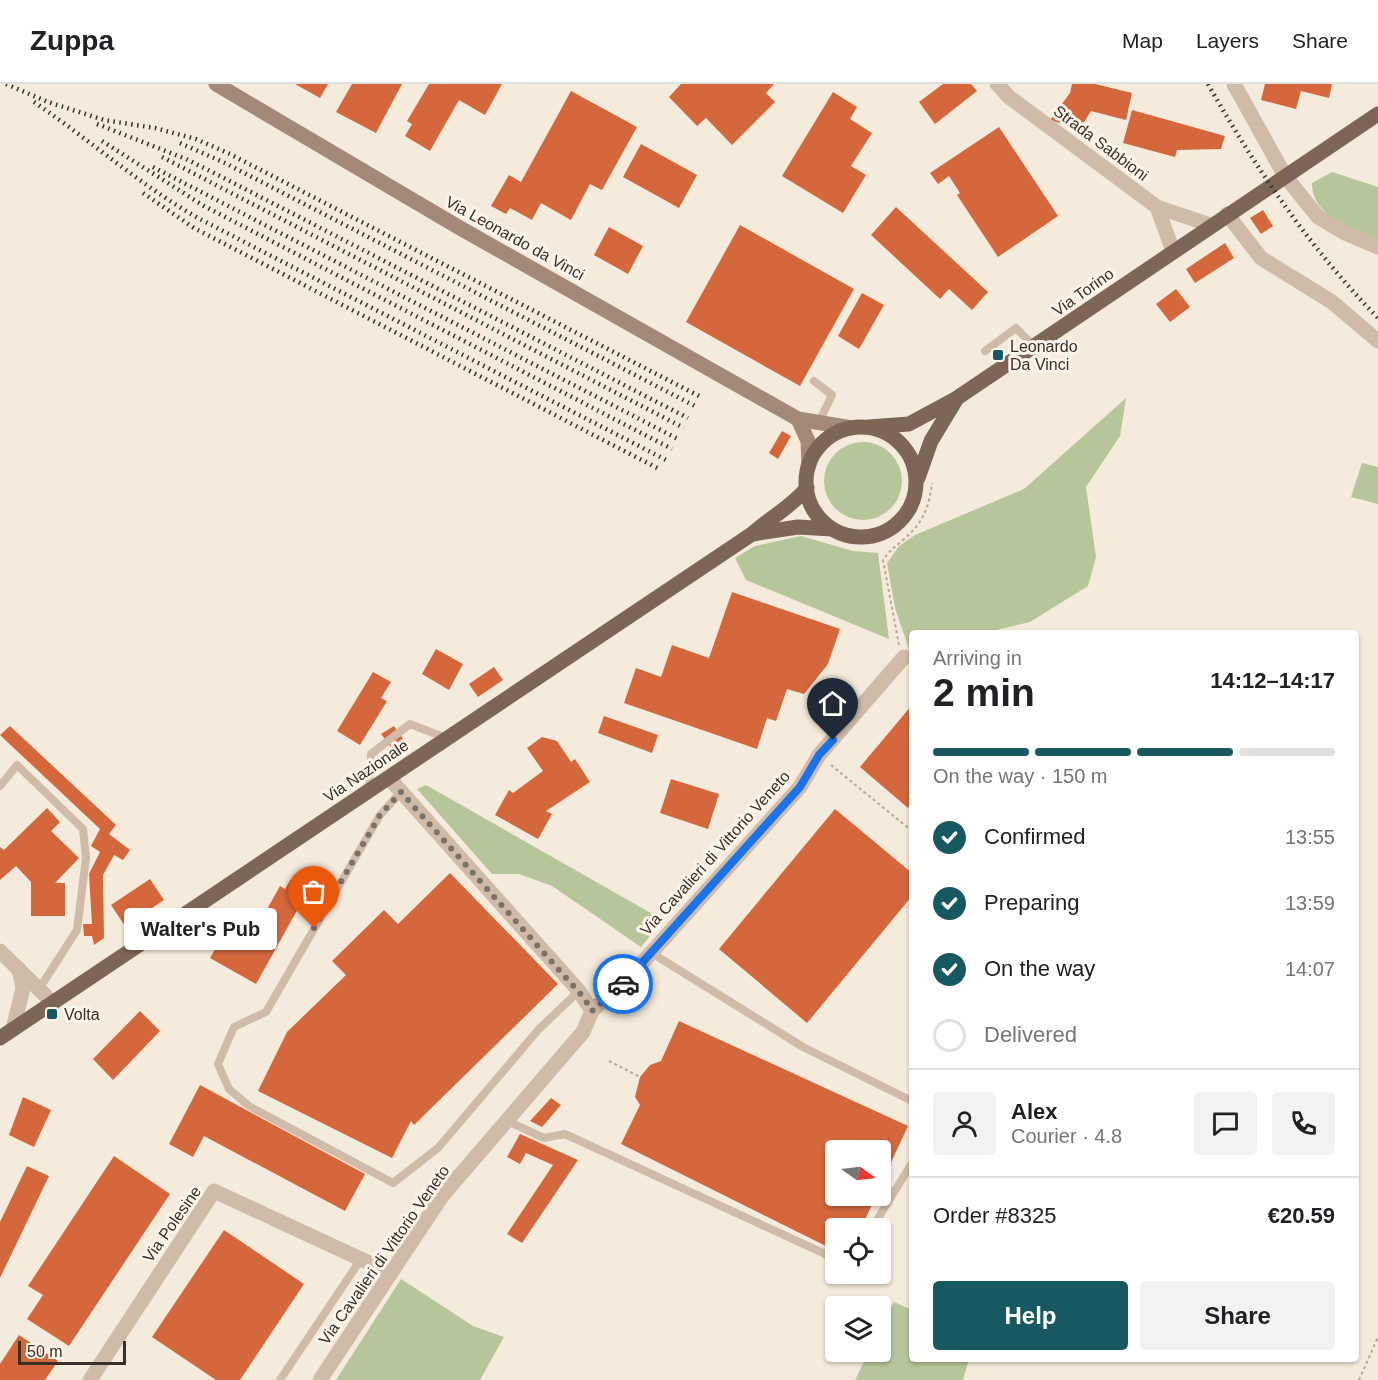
<!DOCTYPE html>
<html lang="en">
<head>
<meta charset="utf-8">
<style>
  :root { --surface:#fff; --page:#f2f2f2; --text:#202124; --muted:#757577; --line:#e0e0e0; --accent:#185961 }
  body { margin:0; font-family:Arial,sans-serif; background:var(--page); color:var(--text); height:100vh; display:flex; flex-direction:column; font-size:22px; white-space:nowrap }
  * { box-sizing:border-box; margin:0 }
  p { font-size:20px; color:var(--muted) }
  .icon { flex:none; width:33px; height:33px; fill:none; stroke:currentColor; stroke-width:2; stroke-linecap:round; stroke-linejoin:round }
  .map { position:relative; flex:1; overflow:hidden }
  .side { position:absolute; left:909px; top:546px; width:450px; height:732px; display:flex; flex-direction:column; background:var(--surface); border-radius:6px; box-shadow:0 2px 4px #0004 }
  .side>* { flex:none }
  .needle { width:39px; rotate:104deg }
  .controls { position:absolute; left:825px; top:1056px; display:grid; gap:12px }
  .controls a { display:grid; place-items:center; width:66px; height:66px; border-radius:6px; background:var(--surface); box-shadow:0 2px 4px #0004; font-size:30px }
  .scale { position:absolute; left:18px; bottom:15px; width:108px; box-sizing:border-box; padding-left:6px; border:3px solid #3a2f28; border-top:0; font-size:16px; line-height:21px; white-space:nowrap; color:#3a2f28; -webkit-text-stroke:4px #fcf4ea; paint-order:stroke }
  .pin { position:absolute; display:grid; place-items:center; width:51px; height:51px; color:#fff; margin:-62px -26px; border-radius:50% 50% 50% 0; rotate:-45deg; box-shadow:0 0 6px #0007 }
  .pin .icon { rotate:45deg }
  .courier { position:absolute; display:grid; place-items:center; width:60px; height:60px; margin:-30px; border:4px solid #1a73e8; border-radius:50%; background:#fff; color:#222; box-shadow:0 2px 8px #0007 }
  .bubble { position:absolute; height:42px; border-radius:6px; background:var(--surface); box-shadow:0 2px 4px #0004; font-size:20px; font-weight:700; line-height:42px; text-align:center }
  .overview em { font-style:normal; font-weight:700 }
  .overview div { display:flex; flex-direction:column-reverse }
  .overview { display:flex; align-items:center; justify-content:space-between; height:102px; padding:0 24px }
  h1 { font-size:39px; font-weight:700; line-height:45px }
  .bar { display:grid; grid-template-columns:repeat(4,1fr); gap:9px 6px; align-content:center; height:72px; padding:0 24px }
  .bar i { height:8px; border-radius:4px; background:var(--line) }
  .bar .selected { background:var(--accent) }
  .bar p { grid-column:span 4 }
  .line { display:flex; align-items:center; gap:15px; padding:0 24px; border-top:2px solid var(--line) }
  .line div { flex:1 }
  .round { display:grid; place-items:center; flex:none; width:63px; height:63px; border-radius:6px; background:var(--page) }
  ol { padding:0 24px; list-style:none }
  li { display:flex; align-items:center; gap:18px; height:66px }
  li p { margin-inline-start:auto }
  li .icon { padding:6px; border-radius:50%; background:var(--accent); color:#fff; stroke-width:4 }
  li:last-child { color:var(--muted) }
  li i { width:33px; height:33px; border:3px solid var(--line); border-radius:50% }
  .primary-button { display:flex; gap:12px; margin-top:auto; padding:12px 24px }
  .primary-button a { flex:1; height:69px; border-radius:6px; background:var(--accent); color:#fff; font-size:24px; font-weight:700; line-height:69px; text-align:center }
  .primary-button a+a { background:var(--page); color:var(--text) }
  header { display:flex; align-items:center; gap:36px; box-sizing:border-box; height:84px; padding:0 30px; background:var(--surface); border-bottom:2px solid var(--line) }
  header strong { font-size:28px }
  nav { display:flex; gap:33px; margin-inline-start:auto; font-size:21px }
  .map>svg:first-child { display:block }
  .green { fill:#b6c69a }
  .building { fill:#d4673c }
  .lines { fill:none; stroke-linecap:round; stroke-linejoin:round }
  .path { stroke:#bba590; stroke-width:2; stroke-dasharray:3 3; stroke-linecap:butt }
  .lane { stroke:#cfbba7; stroke-width:8 }
  .street { stroke:#cfbba7; stroke-width:15 }
  .secondary { stroke:#a38977; stroke-width:15 }
  .primary { stroke:#7e6657; stroke-width:15 }
  .rail { stroke:#3a2f28; stroke-width:4.5; stroke-dasharray:1.5 4.5; stroke-linecap:butt }
  .done { stroke:#7b7167; stroke-width:6; stroke-dasharray:0 10.8 }
  .route { stroke:#1a73e8; stroke-width:8 }
  .poi-dot { fill:#185961; stroke:#fcf4ea; stroke-width:2 }
  .labels { text-anchor:middle; dominant-baseline:central; stroke-width:6; stroke-linejoin:round; paint-order:stroke }
  .street-label { font-size:16px; fill:#3a2f28; stroke:#fcf4ea }
  .poi-label { font-size:16px; fill:#3a2f28; stroke:#fcf4ea; text-anchor:start }
</style>
</head>
<body>
<header>
<strong>Zuppa</strong>
<nav><a>Map</a><a>Layers</a><a>Share</a></nav>
</header>
<div class="map">
<svg width="1378" height="1296" viewBox="0 0 1378 1296">
  <rect width="100%" height="100%" fill="#f5ebdc"/>
  <g class="green">
    <path d="M1332,88l46,15v55c-24,-9 -67,-27 -66,-59z"/>
    <polygon points="1126,314 1120,352 1086,403 1096,473 1088,502 1030,538 984,549 912,549 910,568 895,524 887,479 899,462 915,451 1024,405"/>
    <circle cx="863" cy="397" r="39"/>
    <polygon points="1362,379 1378,383 1378,420 1351,413"/>
    <polygon points="801,452 853,467 878,469 889,555 746,496 735,474 755,462"/>
    <polygon points="426,701 663,836 641,863 552,802 519,790 492,790 417,705"/>
    <polygon points="401,1195 473,1242 504,1253 480,1296 336,1296"/>
    <polygon points="894,1218 912,1226 912,1275 969,1275 963,1296 855,1296 869,1268 880,1268 881,1246"/>
  </g>
  <g class="building">
    <polygon points="295,0 328,0 320,14"/>
    <polygon points="352,0 402,0 376,49 336,28"/>
    <polygon points="429,0 502,0 485,31 459,16 430,67 405,52 412,40 407,37"/>
    <polygon points="681,0 774,0 766,9 775,18 732,61 706,34 697,42 669,13"/>
    <polygon points="943,0 971,0 977,7 935,40 919,18"/>
    <polygon points="1072,0 1095,0 1132,9 1126,36 1091,27 1080,45 1050,36 1070,9"/>
    <polygon points="1265,0 1332,0 1329,14 1301,7 1296,25 1261,16"/>
    <polygon points="571,7 637,43 602,106 590,100 571,136 541,119 532,136 510,124 506,130 491,122 509,91 521,98"/>
    <polygon points="833,8 857,23 850,35 872,49 851,82 866,91 843,129 782,92"/>
    <polygon points="1132,26 1225,52 1221,65 1177,66 1175,73 1123,59"/>
    <polygon points="999,43 1058,132 998,173 957,111 960,109 949,92 938,100 930,89"/>
    <polygon points="641,60 697,91 679,124 623,93"/>
    <polygon points="896,123 988,208 972,226 949,205 940,215 871,151"/>
    <polygon points="1263,126 1273,142 1261,150 1250,134"/>
    <polygon points="740,141 854,205 800,302 686,238"/>
    <polygon points="609,143 643,162 628,190 594,171"/>
    <polygon points="1225,159 1234,174 1195,199 1186,185"/>
    <polygon points="1176,205 1190,223 1170,238 1156,220"/>
    <polygon points="862,209 884,221 859,265 838,252"/>
    <polygon points="782,347 791,352 778,375 769,369"/>
    <polygon points="732,508 840,545 828,580 804,610 787,605 776,637 767,634 757,665 624,619 636,584 661,593 672,561 709,574"/>
    <polygon points="436,565 463,580 449,606 422,590"/>
    <polygon points="494,583 503,596 478,613 469,600"/>
    <polygon points="373,588 391,598 381,614 387,617 360,661 337,647"/>
    <polygon points="912,621 912,719 908,724 860,683"/>
    <polygon points="604,632 658,651 652,669 598,649"/>
    <polygon points="10,642 116,741 109,750 130,766 123,776 114,771 103,791 104,854 94,861 92,852 84,852 83,840 92,840 89,790 100,768 91,762 100,745 0,651"/>
    <polygon points="394,642 403,655 391,663 381,650"/>
    <polygon points="542,653 557,657 571,678 575,675 590,698 546,727 552,730 538,755 495,731 509,706 513,709 543,687 527,664"/>
    <polygon points="671,695 719,710 708,745 660,729"/>
    <polygon points="47,724 60,738 51,747 79,774 55,799 65,799 65,832 31,832 31,798 16,782 0,796 0,763 4,766"/>
    <polygon points="835,725 912,789 912,812 807,939 719,865"/>
    <polygon points="450,789 558,900 414,1041 411,1037 392,1074 258,1007 287,948 346,891 332,877 384,826 398,840"/>
    <polygon points="150,795 164,816 125,842 111,821"/>
    <polygon points="291,795 309,805 256,900 210,874 235,830 257,843 280,802 285,805"/>
    <polygon points="140,927 160,947 113,996 93,975"/>
    <polygon points="679,937 908,1042 880,1102 880,1066 836,1066 836,1112 876,1112 864,1138 857,1144 836,1144 834,1166 621,1060 640,1021 635,1013 640,993 650,981 661,977"/>
    <polygon points="200,1001 365,1090 345,1127 204,1052 193,1073 169,1060"/>
    <polygon points="23,1013 51,1026 34,1063 9,1051"/>
    <polygon points="551,1014 561,1021 542,1043 530,1037"/>
    <polygon points="520,1050 578,1076 522,1159 507,1150 553,1081 526,1069 520,1080 507,1073"/>
    <polygon points="114,1072 170,1110 69,1262 27,1235 43,1211 28,1202"/>
    <polygon points="27,1082 49,1092 0,1194 0,1138"/>
    <polygon points="224,1146 304,1200 240,1296 216,1296 152,1253"/>
    <polygon points="19,1251 58,1277 45,1296 0,1296 0,1280"/>
  </g>
  <g class="lines">
    <g class="path">
      <path d="M899,561l-16,-85c6,-9 12,-13 20,-20 20,-17 26,-32 29,-57"/>
      <polyline points="831,681 912,747"/>
      <polyline points="609,977 640,993"/>
      <polyline points="1359,1296 1378,1253"/>
    </g>
    <g class="lane">
      <polyline points="985,267 1016,244 1035,263"/>
      <polyline points="814,297 832,311 819,338"/>
      <polyline points="0,702 17,681 83,745 86,774 77,846 39,905"/>
      <polyline points="369,705 371,670 410,640 446,654"/>
      <polyline points="401,708 380,731 266,928 234,943 218,980 229,1005 249,1022 393,1099 438,1064 539,945 579,907"/>
      <polyline points="650,868 803,963 912,1017"/>
      <polyline points="507,1037 544,1054 565,1050 836,1175"/>
      <polyline points="872,1144 912,1079"/>
      <polyline points="280,1296 361,1175"/>
    </g>
    <g class="street">
      <polyline points="997,0 1009,13 1157,123 1211,141"/>
      <polyline points="1234,0 1285,92 1318,133 1345,149 1378,163"/>
      <polyline points="1157,123 1173,167"/>
      <polyline points="1227,130 1261,174 1332,218 1378,257"/>
      <polyline points="0,867 52,918"/>
      <polyline points="592,927 633,889 800,703 819,671 904,573"/>
      <polyline points="13,945 23,904 19,885"/>
      <polyline points="90,1296 214,1107 391,1189"/>
      <polyline points="320,1296 442,1112 583,948 592,927 579,907 389,694"/>
    </g>
    <g class="secondary">
      <polyline points="216,0 460,144 798,335 852,344"/>
      <polyline points="798,335 808,357 809,381"/>
    </g>
    <g class="primary">
      <circle cx="861" cy="398" r="55"/>
      <polyline points="869,343 909,340 957,314 1378,30"/>
      <polyline points="918,394 931,357 957,314"/>
      <polyline points="752,450 798,443 832,445"/>
      <path d="M0,954l752,-504c18,-16 39,-27 55,-46"/>
    </g>
    <g class="rail">
      <polyline points="6,0 48,18 104,36 155,44 196,55 230,70 701,313"/>
      <path d="M1208,0c48,85 102,164 170,234"/>
      <path d="M34,18c56,38 106,83 164,116l468,242"/>
      <polyline points="97,40 186,75 218,91 688,334"/>
      <polyline points="102,57 204,122 672,365"/>
      <polyline points="180,59 225,79 695,322"/>
      <polyline points="162,73 684,344"/>
      <polyline points="153,83 678,355"/>
      <polyline points="143,109 194,144 661,386"/>
    </g>
  </g>
  <g class="lines">
    <polyline class="done" points="314,844 380,731 401,708 584,914 592,927 623,900"/>
    <polyline class="route" points="623,900 800,703 819,671 833,656"/>
  </g>
  <g class="poi-dot">
    <rect x="992" y="265" width="12" height="12" rx="3"/>
    <rect x="46" y="924" width="12" height="12" rx="3"/>
  </g>
  <g class="labels">
    <g class="street-label">
      <text transform="translate(1101 59) rotate(37)">Strada Sabbioni</text>
      <text transform="translate(515 154) rotate(29)">Via Leonardo da Vinci</text>
      <text transform="translate(1083 208) rotate(-35)">Via Torino</text>
      <text transform="translate(366 687) rotate(-34)">Via Nazionale</text>
      <text transform="translate(715 769) rotate(-48)">Via Cavalieri di Vittorio Veneto</text>
      <text transform="translate(172 1140) rotate(-55)">Via Polesine</text>
      <text transform="translate(384 1171) rotate(-55)">Via Cavalieri di Vittorio Veneto</text>
    </g>
    <g class="poi-label">
      <text x="1010" y="262">Leonardo<tspan x="1010" dy="18">Da Vinci</tspan></text>
      <text x="64" y="930">Volta</text>
    </g>
  </g>
</svg>
<div class="controls">
<a><svg class="needle" viewBox="-14 -14 28 28"><path d="M0-13l5 13h-10z" fill="#e53935"/><path d="M0 13l5-13h-10z" fill="#757577"/></svg></a>
<a><svg class="icon" aria-label="locate" viewBox="0 0 24 24"><circle cx="12" cy="12" r="6"/><path d="M12 2v4M12 18v4M2 12h4M18 12h4"/></svg></a>
<a><svg class="icon" aria-label="layers" viewBox="0 0 24 24"><path d="M12 4l9 5-9 5-9-5zM3 14l9 5 9-5"/></svg></a>
</div>
<div class="scale">50 m</div>
<div class="pin" style="left:314px;top:844px;background:#ea580c"><svg class="icon" aria-label="bag" viewBox="0 0 24 24"><path d="M5 8h14l-1 12H6zM9 8a3 3 0 0 1 6 0"/></svg></div>
<div class="pin" style="left:833px;top:656px;background:#1f2937"><svg class="icon" aria-label="home" viewBox="0 0 24 24"><path d="M3 11l9-7 9 7M6 9v11h12V9"/></svg></div>
<div class="courier" style="left:623px;top:900px"><svg class="icon" aria-label="car" viewBox="0 0 24 24"><path d="M5 17H2v-5l4-1 3-4h7l3 4 3 1v5h-3M9 17h6M6 11h13"/><circle cx="7" cy="17" r="2"/><circle cx="17" cy="17" r="2"/></svg></div>
<div class="bubble" style="left:124px;top:824px;width:153px">Walter's Pub</div>
<section class="side">
<div class="overview"><div><h1>2 min</h1><p>Arriving in</p></div><em>14:12–14:17</em></div>
<div class="bar"><i class="selected"></i><i class="selected"></i><i class="selected"></i><i></i><p>On the way · 150 m</p></div>
<ol>
<li><svg class="icon" aria-label="check" viewBox="0 0 24 24"><path d="M5 12l5 5 9-10"/></svg>Confirmed<p>13:55</p></li>
<li><svg class="icon" aria-label="check" viewBox="0 0 24 24"><path d="M5 12l5 5 9-10"/></svg>Preparing<p>13:59</p></li>
<li><svg class="icon" aria-label="check" viewBox="0 0 24 24"><path d="M5 12l5 5 9-10"/></svg>On the way<p>14:07</p></li>
<li><i></i>Delivered</li>
</ol>
<div class="line" style="height:108px"><a class="round"><svg class="icon" aria-label="person" viewBox="0 0 24 24"><circle cx="12" cy="8" r="4"/><path d="M4 21q1-7 8-7t8 7"/></svg></a><div><b>Alex</b><p>Courier · 4.8</p></div><a class="round"><svg class="icon" aria-label="chat" viewBox="0 0 24 24"><path d="M4 5h16v11H9l-5 4z"/></svg></a><a class="round"><svg class="icon" aria-label="phone" viewBox="0 0 24 24"><path d="M5 4h4l2 5-3 2q2 4 5 5l2-3 5 2v4C11 20 4 13 5 4z"/></svg></a></div>
<div class="line" style="height:78px"><div>Order #8325</div><b>€20.59</b></div>
<div class="primary-button"><a>Help</a><a>Share</a></div>
</section>
</div>
</body>
</html>
